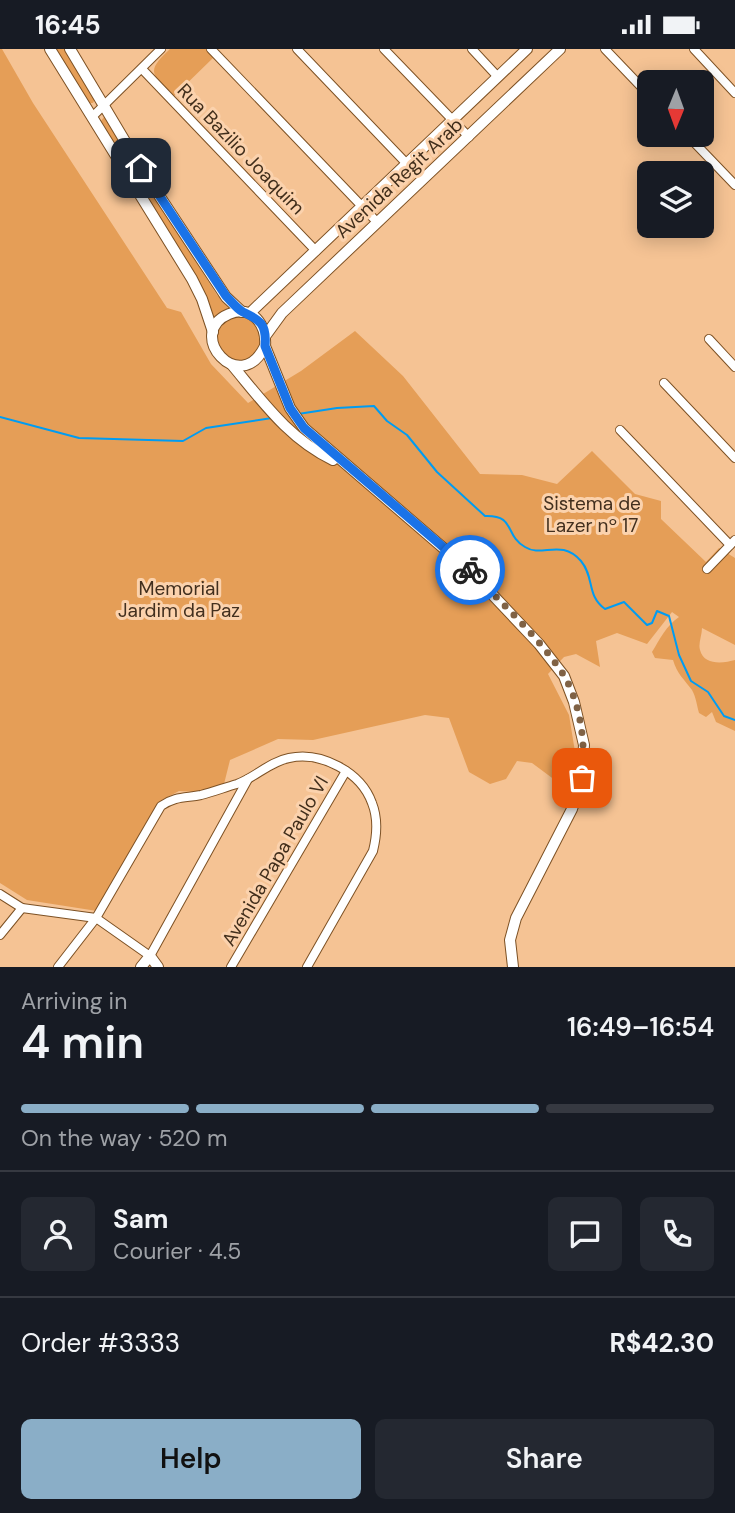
<!DOCTYPE html>
<html lang="en">
<head>
<meta charset="utf-8">
<style>
  :root { --surface:#171b24; --page:#242831; --text:#f1f3f6; --muted:#9ea1a6; --line:#363941; --accent:#8aaec7 }
  body { margin:0; font-family:"DM Sans",sans-serif; background:var(--page); color:var(--text); height:100vh; display:flex; flex-direction:column; font-size:26px; white-space:nowrap }
  * { box-sizing:border-box; margin:0 }
  p { font-size:23px; color:var(--muted) }
  .icon { flex:none; width:38px; height:38px; fill:none; stroke:currentColor; stroke-width:2; stroke-linecap:round; stroke-linejoin:round }
  .map { position:relative; height:918px; overflow:hidden }
  .panel { display:flex; flex-direction:column; background:var(--surface); flex:1 }
  .panel>* { flex:none }
  .needle { width:46px; rotate:181deg }
  .controls { position:absolute; left:637px; top:21px; display:grid; gap:14px }
  .controls a { display:grid; place-items:center; width:77px; height:77px; border-radius:10px; background:var(--surface); box-shadow:0 4px 18px #0003; font-size:35px }
  .pin { position:absolute; display:grid; place-items:center; width:60px; height:60px; color:#fff; margin:-30px; border-radius:14px; box-shadow:0 4px 10px #0006 }
  .courier { position:absolute; display:grid; place-items:center; width:70px; height:70px; margin:-35px; border:5px solid #1a73e8; border-radius:50%; background:#fff; color:#222; box-shadow:0 2px 9px #0007 }
  .headline em { font-style:normal; font-weight:600 }
  .headline div { display:flex; flex-direction:column-reverse }
  .headline { display:flex; align-items:center; justify-content:space-between; height:119px; padding:0 21px }
  h1 { font-size:46px; font-weight:600; line-height:52px }
  .bar { display:grid; grid-template-columns:repeat(4,1fr); gap:10px 7px; align-content:center; height:84px; padding:0 21px }
  .bar i { height:9px; border-radius:5px; background:var(--line) }
  .bar .current { background:var(--accent) }
  .bar p { grid-column:span 4 }
  .line { display:flex; align-items:center; gap:18px; padding:0 21px; border-top:2px solid var(--line) }
  .line div { flex:1 }
  .round { display:grid; place-items:center; flex:none; width:74px; height:74px; border-radius:10px; background:var(--page) }
  .action { display:flex; gap:14px; margin-top:auto; padding:14px 21px }
  .action a { flex:1; height:80px; border-radius:10px; background:var(--accent); color:#111; font-size:28px; font-weight:600; line-height:80px; text-align:center }
  .action a+a { background:var(--page); color:var(--text) }
  .status { display:flex; justify-content:space-between; align-items:center; height:49px; padding:0 35px; background:var(--surface); direction:ltr }
  .status svg { height:19px; fill:currentColor }
  .map>svg:first-child { display:block }
  .green { fill:#e59e57 }
  .lines { fill:none; stroke-linecap:round; stroke-linejoin:round }
  .stream { stroke:#009cf2; stroke-width:2 }
  .street-casing { stroke:#7d5124; stroke-width:10 }
  .secondary-casing { stroke:#7d5124; stroke-width:12 }
  .street { stroke:#fff; stroke-width:8 }
  .secondary { stroke:#fff; stroke-width:10 }
  .done { stroke:#806245; stroke-width:7; stroke-dasharray:0 12.6 }
  .route { stroke:#1a73e8; stroke-width:9 }
  .labels { text-anchor:middle; dominant-baseline:central; stroke-width:6; stroke-linejoin:round; paint-order:stroke }
  .street-label { font-size:19px; fill:#412e1b; stroke:#fbd2ad }
  .park-label { font-size:19px; fill:#422f1e; stroke:#fbd2ad }
</style>
</head>
<body>
<div class="status"><b>16:45</b><svg viewBox="0 0 49 12"><path d="M0 12V9h3v3zM5 12V6h3v6zM10 12V3h3v9zM15 12V0h3v12zM26 1h20v11H26zM47 4h2v5h-2z"/></svg></div>
<div class="map">
<svg width="735" height="918" viewBox="0 0 735 918">
  <rect width="100%" height="100%" fill="#f5c394"/>
  <g class="green">
    <path d="M0,0h2l31,54 134,205 14,4 30,52 37,39 53,-32 54,-40 48,45 77,98 42,1 35,9 35,-33 43,43 26,7v18l45,43 13,-14 16,10v87l-33,-17c0,7 -4,16 -2,22 4,16 24,13 35,10v71l-19,-9 -4,-10 -6,5 -7,-4c-2,-7 -3,-16 -7,-23 -8,-11 -15,-16 -19,-30l-18,-2 -3,-6c8,-13 14,-26 27,-35l-7,-5 -25,32 -30,-11 -21,8 4,26 -24,-13 -12,3 -16,17 21,41 8,49 -6,28 -39,-29 -15,-2 -11,18 -16,5 -21,-12 -20,-54 -24,-3 -112,25 -35,-1 -48,21 -6,24 -25,8 -20,-1 -17,9 -14,19 -51,92 -70,-11 -27,-17z"/>
    <polygon points="56,0 64,0 95,50 93,54 89,54"/>
    <path d="M170,0h36l8,8 -40,39c-21,-22 -30,-23 -4,-47z"/>
    <polygon points="104,68 217,246 233,258 214,273 203,240 101,72"/>
    <circle cx="239" cy="290" r="22"/>
  </g>
  <g class="lines">
    <g class="stream">
      <path d="M298,365l39,-6 37,-2 13,15 20,14 30,37 48,44c31,-1 19,19 40,31 17,11 36,-9 56,14 14,17 5,34 24,48l19,-7 23,23 5,-2 5,-12 12,5 10,39 12,26 17,11 16,24 11,4"/>
      <polyline points="0,368 79,389 183,392 206,379 272,369"/>
    </g>
    <g class="street-casing">
      <g id="street">
        <polyline points="211,0 377,173"/>
        <polyline points="297,0 407,115"/>
        <polyline points="384,0 469,88"/>
        <polyline points="472,0 498,28"/>
        <polyline points="605,0 649,46"/>
        <polyline points="694,0 735,44"/>
        <polyline points="142,20 316,202"/>
        <polyline points="92,68 161,0"/>
        <polyline points="687,86 735,136"/>
        <polyline points="709,290 735,318"/>
        <polyline points="664,334 735,409"/>
        <polyline points="620,381 730,496"/>
        <polyline points="707,520 735,491"/>
        <polyline points="0,845 22,859 96,869 150,907 248,730"/>
        <polyline points="0,886 22,859"/>
        <path d="M58,918l38,-49 65,-112c14,-10 25,-8 40,-11 12,-3 25,-8 36,-11 19,-7 32,-22 52,-26 32,-7 72,14 83,45 6,15 5,32 1,48l-66,116"/>
        <polyline points="231,918 346,722"/>
      </g>
    </g>
    <g class="secondary-casing">
      <g id="secondary">
        <polyline points="50,0 192,230 202,250 213,283"/>
        <polyline points="70,0 141,119 226,248 242,263"/>
        <polyline points="250,264 527,0"/>
        <polyline points="266,286 282,264 560,0"/>
        <path d="M265,297c-25,52 -81,-13 -36,-32 23,-10 38,11 36,32l25,62 14,20 166,143 69,73 25,32 10,26 10,43 -2,33 -10,31 -56,109 -6,22 3,27"/>
        <path d="M232,316c31,37 57,74 101,95"/>
        <polyline points="141,918 150,907 158,918"/>
      </g>
    </g>
    <use href="#street" class="street"/>
    <use href="#secondary" class="secondary"/>
  </g>
  <g class="lines">
    <path class="done" d="M470,521c31,33 68,66 93,104 18,29 23,71 19,104"/>
    <path class="route" d="M141,119l85,128c5,5 11,13 17,16 17,8 24,12 22,34l25,62 14,20 166,142"/>
  </g>
  <g class="labels">
    <g class="street-label">
      <text transform="translate(241 100) rotate(46)">Rua Bazilio Joaquim</text>
      <text transform="translate(399 129) rotate(-43)">Avenida Regit Arab</text>
      <text transform="translate(275 812) rotate(-60)">Avenida Papa Paulo VI</text>
    </g>
    <g class="park-label">
      <text x="592" y="454">Sistema de<tspan x="592" dy="22">Lazer nº 17</tspan></text>
      <text x="179" y="539">Memorial<tspan x="179" dy="22">Jardim da Paz</tspan></text>
    </g>
  </g>
</svg>
<div class="controls">
<a><svg class="needle" viewBox="-14 -14 28 28"><path d="M0-13l5 13h-10z" fill="#e53935"/><path d="M0 13l5-13h-10z" fill="#9ea1a6"/></svg></a>
<a><svg class="icon" aria-label="layers" viewBox="0 0 24 24"><path d="M12 4l9 5-9 5-9-5zM3 14l9 5 9-5"/></svg></a>
</div>
<div class="pin" style="left:582px;top:729px;background:#ea580c"><svg class="icon" aria-label="bag" viewBox="0 0 24 24"><path d="M5 8h14l-1 12H6zM9 8a3 3 0 0 1 6 0"/></svg></div>
<div class="pin" style="left:141px;top:119px;background:#1f2937"><svg class="icon" aria-label="home" viewBox="0 0 24 24"><path d="M3 11l9-7 9 7M6 9v11h12V9"/></svg></div>
<div class="courier" style="left:470px;top:521px"><svg class="icon" aria-label="bike" viewBox="0 0 24 24"><circle cx="6" cy="16" r="4"/><circle cx="18" cy="16" r="4"/><path d="M6 16l4-8h5l3 8M10 8l3 8H6M13 5h3"/></svg></div>
</div>
<section class="panel">
<div class="headline"><div><h1>4 min</h1><p>Arriving in</p></div><em>16:49–16:54</em></div>
<div class="bar"><i class="current"></i><i class="current"></i><i class="current"></i><i></i><p>On the way · 520 m</p></div>
<div class="line" style="height:126px"><a class="round"><svg class="icon" aria-label="person" viewBox="0 0 24 24"><circle cx="12" cy="8" r="4"/><path d="M4 21q1-7 8-7t8 7"/></svg></a><div><b>Sam</b><p>Courier · 4.5</p></div><a class="round"><svg class="icon" aria-label="chat" viewBox="0 0 24 24"><path d="M4 5h16v11H9l-5 4z"/></svg></a><a class="round"><svg class="icon" aria-label="phone" viewBox="0 0 24 24"><path d="M5 4h4l2 5-3 2q2 4 5 5l2-3 5 2v4C11 20 4 13 5 4z"/></svg></a></div>
<div class="line" style="height:91px"><div>Order #3333</div><b>R$42.30</b></div>
<div class="action"><a>Help</a><a>Share</a></div>
</section>
</body>
</html>
